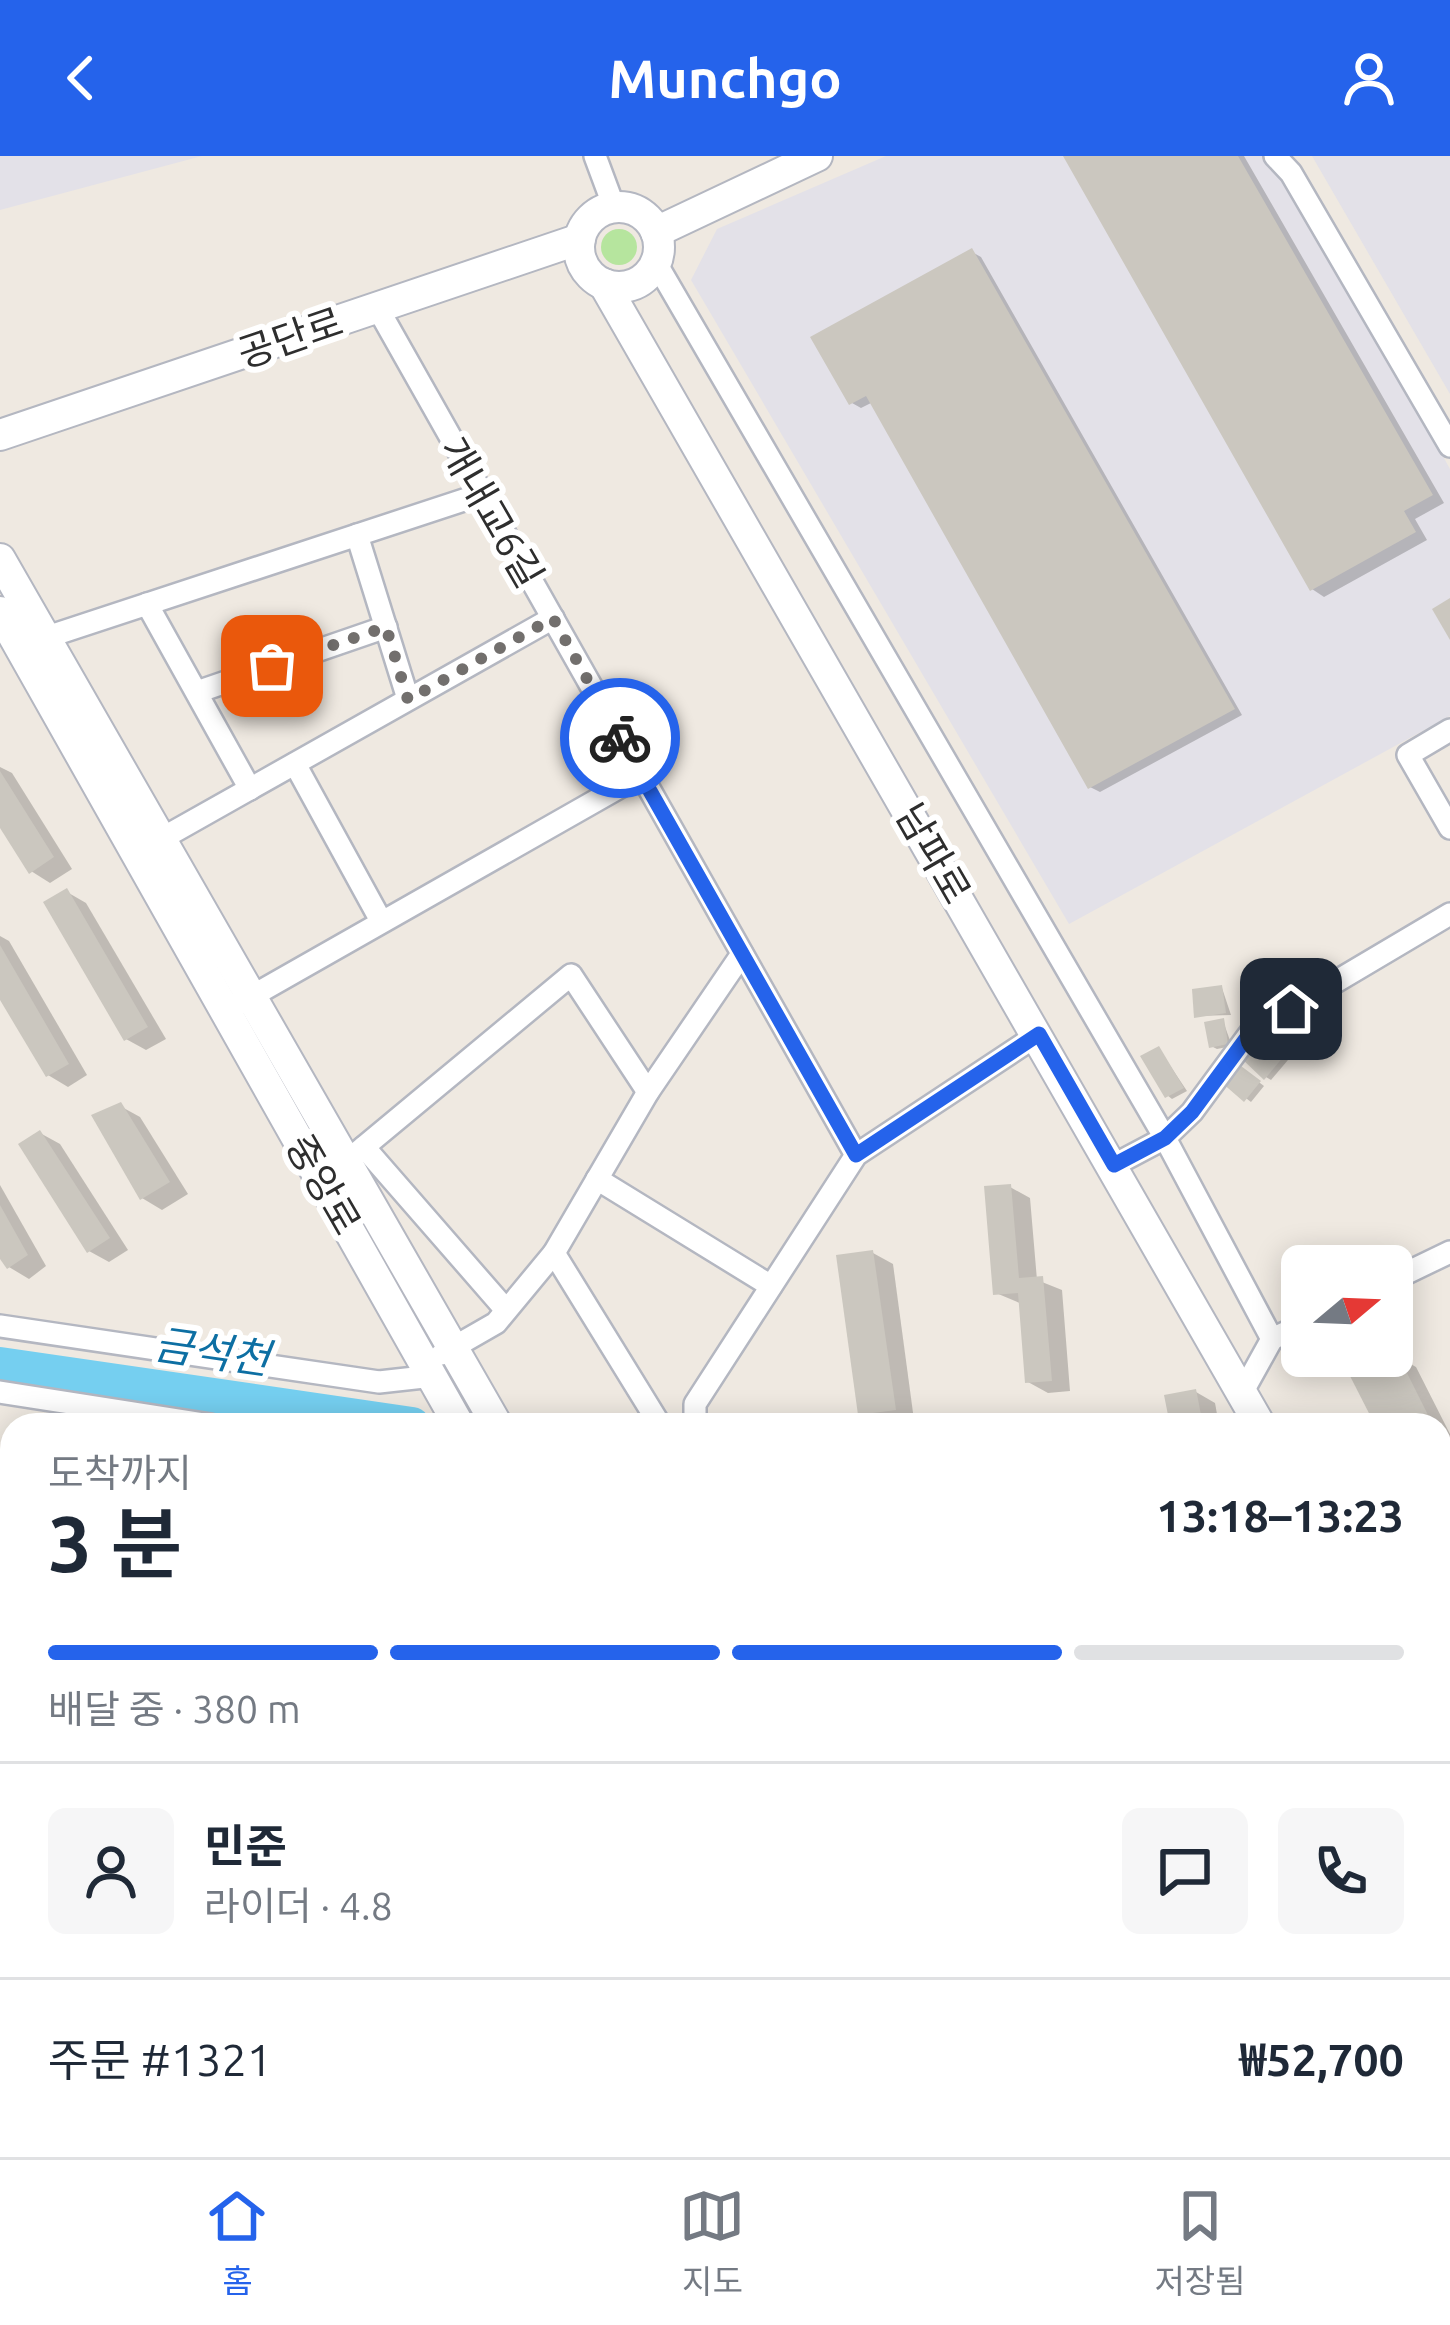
<!DOCTYPE html>
<html lang="ko">
<head>
<meta charset="utf-8">
<style>
  :root { --surface:#fff; --page:#f6f6f7; --text:#1f2937; --muted:#747a83; --line:#e0e1e3; --accent:#2563eb }
  body { margin:0; font-family:Ubuntu,"Noto Sans KR",sans-serif; background:var(--page); color:var(--text); height:100vh; display:flex; flex-direction:column; font-size:45px; white-space:nowrap }
  * { box-sizing:border-box; margin:0 }
  p { font-size:39px; color:var(--muted) }
  .icon { flex:none; width:66px; height:66px; fill:none; stroke:currentColor; stroke-width:2; stroke-linecap:round; stroke-linejoin:round }
  .map { position:relative; flex:1; overflow:hidden }
  .side { position:absolute; left:0px; top:1257px; width:1452px; height:744px; display:flex; flex-direction:column; background:var(--surface); border-radius:36px 36px 0 0; box-shadow:0 6px 30px #0003 }
  .side>* { flex:none }
  .needle { width:78px; rotate:71deg }
  .tools { position:absolute; left:1281px; top:1089px; display:grid; gap:24px }
  .tools a { display:grid; place-items:center; width:132px; height:132px; border-radius:18px; background:var(--surface); box-shadow:0 6px 30px #0003; font-size:60px }
  .pin { position:absolute; display:grid; place-items:center; width:102px; height:102px; color:#fff; margin:-51px; border-radius:24px; box-shadow:0 6px 18px #0006 }
  .courier { position:absolute; display:grid; place-items:center; width:120px; height:120px; margin:-60px; border:9px solid #2563eb; border-radius:50%; background:#fff; color:#222; box-shadow:0 3px 15px #0007 }
  .overview em { font-style:normal; font-weight:600 }
  .overview div { display:flex; flex-direction:column-reverse }
  .overview { display:flex; align-items:center; justify-content:space-between; height:204px; padding:0 48px }
  h1 { font-size:78px; font-weight:600; line-height:90px }
  .bar { display:grid; grid-template-columns:repeat(4,1fr); gap:18px 12px; align-content:center; height:144px; padding:0 48px }
  .bar i { height:15px; border-radius:9px; background:var(--line) }
  .bar .active { background:var(--accent) }
  .bar p { grid-column:span 4 }
  .line { display:flex; align-items:center; gap:30px; padding:0 48px; border-top:3px solid var(--line) }
  .line div { flex:1 }
  .round { display:grid; place-items:center; flex:none; width:126px; height:126px; border-radius:18px; background:var(--page) }
  header { display:flex; justify-content:space-between; align-items:center; height:156px; padding:0 48px; background:var(--accent); color:#fff; font-size:54px; font-weight:600 }
  .tab-bar { display:flex; justify-content:space-around; align-items:center; height:168px; border-top:3px solid var(--line); background:var(--surface); font-size:33px; color:var(--muted) }
  .tab-bar a { display:grid; justify-items:center; gap:6px }
  .tab-bar .active { color:var(--accent) }
  .map>svg:first-child { display:block }
  .industrial { fill:#e3e1e8 }
  .green { fill:#b6e59e }
  .shadow { fill:#0003 }
  .lines { fill:none; stroke-linecap:round; stroke-linejoin:round }
  .river { stroke:#75cff0; stroke-width:36 }
  .building { fill:#cbc7bf }
  .street-casing { stroke:#b4b7c1; stroke-width:26 }
  .secondary-casing { stroke:#b4b7c1; stroke-width:34 }
  .street { stroke:#fff; stroke-width:21 }
  .secondary { stroke:#fff; stroke-width:30 }
  .done { stroke:#726f6d; stroke-width:12; stroke-dasharray:0 21.6 }
  .route { stroke:#2563eb; stroke-width:15 }
  .labels { text-anchor:middle; dominant-baseline:central; stroke-width:12; stroke-linejoin:round; paint-order:stroke }
  .street-label { font-size:39px; fill:#2e2e2e; stroke:#fff }
  .water-label { font-size:42px; font-style:italic; fill:#0d6fa3; stroke:#fff }
</style>
</head>
<body>
<header><svg class="icon" aria-label="back" viewBox="0 0 24 24"><path d="M15 5l-7 7 7 7"/></svg>Munchgo<svg class="icon" aria-label="person" viewBox="0 0 24 24"><circle cx="12" cy="8" r="4"/><path d="M4 21q1-7 8-7t8 7"/></svg></header>
<div class="map">
<svg width="1450" height="2001" viewBox="0 0 1450 2001">
  <rect width="100%" height="100%" fill="#efe9e1"/>
  <g class="industrial">
    <polygon points="0,0 202,0 0,54"/>
    <polygon points="886,0 1272,0 1283,9 1450,313 1450,560 1069,768 691,124 717,73"/>
    <polygon points="1312,0 1450,0 1450,238"/>
  </g>
  <circle class="green" cx="619" cy="91" r="18"/>
  <g class="shadow">
    <polygon points="1066,0 1244,0 1444,347 1415,363 1427,384 1324,441 1312,433"/>
    <polygon points="972,96 981,101 1242,559 1100,636 1090,631 873,246 861,252 852,247"/>
    <polygon points="0,611 12,617 72,713 50,727 31,715 0,666"/>
    <polygon points="67,736 86,747 166,883 146,894 126,883"/>
    <polygon points="0,780 9,785 87,919 68,931 48,919 0,838"/>
    <polygon points="1222,832 1231,859 1197,860"/>
    <polygon points="1223,865 1232,890 1217,893 1211,890"/>
    <polygon points="1265,883 1288,904 1271,924 1266,921"/>
    <polygon points="1159,893 1187,935 1172,943 1167,939"/>
    <polygon points="1243,914 1264,930 1251,946 1225,926"/>
    <polygon points="120,950 140,961 188,1038 162,1054 142,1042"/>
    <polygon points="40,977 60,988 128,1094 109,1106 89,1095"/>
    <polygon points="0,1029 46,1110 29,1123 9,1111 0,1097"/>
    <polygon points="1010,1031 1030,1042 1037,1124 1062,1134 1070,1235 1048,1237 1028,1226 1022,1148 996,1137"/>
    <polygon points="873,1097 893,1108 914,1264 881,1269 861,1257"/>
    <polygon points="1396,1200 1416,1211 1450,1278 1450,1342 1440,1347 1440,1269 1378,1269"/>
    <polygon points="1196,1236 1215,1247 1219,1269 1173,1269"/>
    <polygon points="1450,1825 1450,1916 1440,1918 1440,1827"/>
    <polygon points="819,1989 922,1989 925,2001 821,2001"/>
    <polygon points="1069,1989 1007,1996 998,1989"/>
  </g>
  <g class="lines">
    <g class="river">
      <polyline points="0,1209 412,1269"/>
      <polyline points="734,1989 736,2001"/>
    </g>
  </g>
  <g class="building">
    <polygon points="1063,0 1238,0 1433,339 1404,355 1416,376 1310,435"/>
    <polygon points="972,92 1235,553 1088,633 866,240 849,249 810,181"/>
    <polygon points="1450,442 1450,484 1432,453"/>
    <polygon points="0,615 54,701 29,718 0,672"/>
    <polygon points="67,732 148,871 124,885 43,746"/>
    <polygon points="0,789 69,908 46,921 0,844"/>
    <polygon points="1222,829 1226,857 1194,862 1192,833"/>
    <polygon points="1224,862 1228,888 1209,892 1204,866"/>
    <polygon points="1260,876 1284,900 1264,924 1241,902"/>
    <polygon points="1159,890 1184,932 1165,942 1140,900"/>
    <polygon points="1237,907 1261,925 1244,946 1221,926"/>
    <polygon points="121,946 170,1026 140,1044 91,959"/>
    <polygon points="40,974 110,1082 87,1097 18,988"/>
    <polygon points="1011,1028 1019,1122 1043,1120 1052,1225 1025,1227 1018,1137 993,1139 984,1030"/>
    <polygon points="0,1049 28,1099 7,1113 0,1103"/>
    <polygon points="873,1094 896,1254 858,1259 836,1099"/>
    <polygon points="1397,1197 1433,1269 1375,1269 1350,1220"/>
    <polygon points="1196,1233 1203,1269 1170,1269 1164,1239"/>
    <polygon points="1440,1282 1450,1301 1450,1321 1440,1326"/>
    <polygon points="1450,1822 1450,1907 1440,1909 1440,1824"/>
    <polygon points="816,1989 912,1989 914,2001 818,2001"/>
  </g>
  <g class="lines">
    <g class="street-casing">
      <g id="street">
        <polyline points="595,0 614,51"/>
        <polyline points="1275,0 1291,17 1450,290"/>
        <polyline points="656,107 1165,982 1272,1183"/>
        <polyline points="377,151 856,999"/>
        <polyline points="357,379 408,543"/>
        <polyline points="147,448 250,633"/>
        <polyline points="44,482 482,338"/>
        <polyline points="197,536 386,471"/>
        <polyline points="1450,574 1408,599 1450,672"/>
        <polyline points="295,608 380,763"/>
        <polyline points="161,683 553,462"/>
        <polyline points="240,847 641,619"/>
        <polyline points="364,991 506,1154"/>
        <polyline points="347,1005 571,819 648,936"/>
        <polyline points="1114,1009 1165,982 1192,956 1251,876 1450,758"/>
        <polyline points="597,1023 771,1130"/>
        <polyline points="554,1097 660,1269"/>
        <polyline points="1392,1124 1450,1096"/>
        <polyline points="0,1170 379,1226 433,1220"/>
        <polyline points="1272,1183 1302,1169"/>
        <polyline points="442,1198 496,1167 554,1097 648,936 742,798"/>
        <polyline points="0,1236 211,1269"/>
        <polyline points="1242,1237 1272,1183"/>
        <polyline points="695,1269 695,1248 856,999 1039,878"/>
        <polyline points="1440,1983 1450,1981"/>
        <polyline points="237,1989 239,2001"/>
        <polyline points="794,1989 796,2001"/>
        <polyline points="931,1989 933,2001"/>
        <polyline points="1328,2001 1401,1989"/>
      </g>
    </g>
    <g class="secondary-casing">
      <g id="secondary">
        <circle cx="619" cy="91" r="40"/>
        <polyline points="656,76 817,0"/>
        <polyline points="604,128 1260,1269"/>
        <polyline points="0,279 580,83"/>
        <polyline points="0,403 497,1269"/>
        <polyline points="0,456 459,1269"/>
        <polyline points="1440,1587 1450,1604"/>
        <polyline points="639,1989 641,2001"/>
        <polyline points="667,1989 669,2001"/>
      </g>
    </g>
    <use href="#street" class="street"/>
    <use href="#secondary" class="secondary"/>
  </g>
  <g class="lines">
    <polyline class="done" points="272,510 386,471 408,544 553,462 620,582"/>
    <polyline class="route" points="620,582 856,999 1039,878 1114,1009 1165,982 1192,956 1251,876 1291,853"/>
  </g>
  <g class="labels">
    <g class="street-label">
      <text transform="translate(290 181) rotate(-19)">공단로</text>
      <text transform="translate(492 356) rotate(60)">개내교6길</text>
      <text transform="translate(934 697) rotate(60)">남파로</text>
      <text transform="translate(324 1028) rotate(60)">중앙로</text>
    </g>
    <g class="water-label">
      <text transform="translate(212 1195) rotate(8)">금석천</text>
    </g>
  </g>
</svg>
<div class="tools">
<a><svg class="needle" viewBox="-14 -14 28 28"><path d="M0-13l5 13h-10z" fill="#e53935"/><path d="M0 13l5-13h-10z" fill="#747a83"/></svg></a>
</div>
<div class="pin" style="left:272px;top:510px;background:#ea580c"><svg class="icon" aria-label="bag" viewBox="0 0 24 24"><path d="M5 8h14l-1 12H6zM9 8a3 3 0 0 1 6 0"/></svg></div>
<div class="pin" style="left:1291px;top:853px;background:#1f2937"><svg class="icon" aria-label="home" viewBox="0 0 24 24"><path d="M3 11l9-7 9 7M6 9v11h12V9"/></svg></div>
<div class="courier" style="left:620px;top:582px"><svg class="icon" aria-label="bike" viewBox="0 0 24 24"><circle cx="6" cy="16" r="4"/><circle cx="18" cy="16" r="4"/><path d="M6 16l4-8h5l3 8M10 8l3 8H6M13 5h3"/></svg></div>
<section class="side">
<div class="overview"><div><h1>3 분</h1><p>도착까지</p></div><em>13:18–13:23</em></div>
<div class="bar"><i class="active"></i><i class="active"></i><i class="active"></i><i></i><p>배달 중 · 380 m</p></div>
<div class="line" style="height:216px"><a class="round"><svg class="icon" aria-label="person" viewBox="0 0 24 24"><circle cx="12" cy="8" r="4"/><path d="M4 21q1-7 8-7t8 7"/></svg></a><div><b>민준</b><p>라이더 · 4.8</p></div><a class="round"><svg class="icon" aria-label="chat" viewBox="0 0 24 24"><path d="M4 5h16v11H9l-5 4z"/></svg></a><a class="round"><svg class="icon" aria-label="phone" viewBox="0 0 24 24"><path d="M5 4h4l2 5-3 2q2 4 5 5l2-3 5 2v4C11 20 4 13 5 4z"/></svg></a></div>
<div class="line" style="height:156px"><div>주문 #1321</div><b>₩52,700</b></div>
</section>
</div>
<nav class="tab-bar">
<a class="active"><svg class="icon" aria-label="home" viewBox="0 0 24 24"><path d="M3 11l9-7 9 7M6 9v11h12V9"/></svg>홈</a>
<a><svg class="icon" aria-label="map" viewBox="0 0 24 24"><path d="M3 6l6-2 6 2 6-2v14l-6 2-6-2-6 2zM9 4v14M15 6v14"/></svg>지도</a>
<a><svg class="icon" aria-label="saved" viewBox="0 0 24 24"><path d="M7 4h10v16l-5-4-5 4z"/></svg>저장됨</a>
</nav>
</body>
</html>
